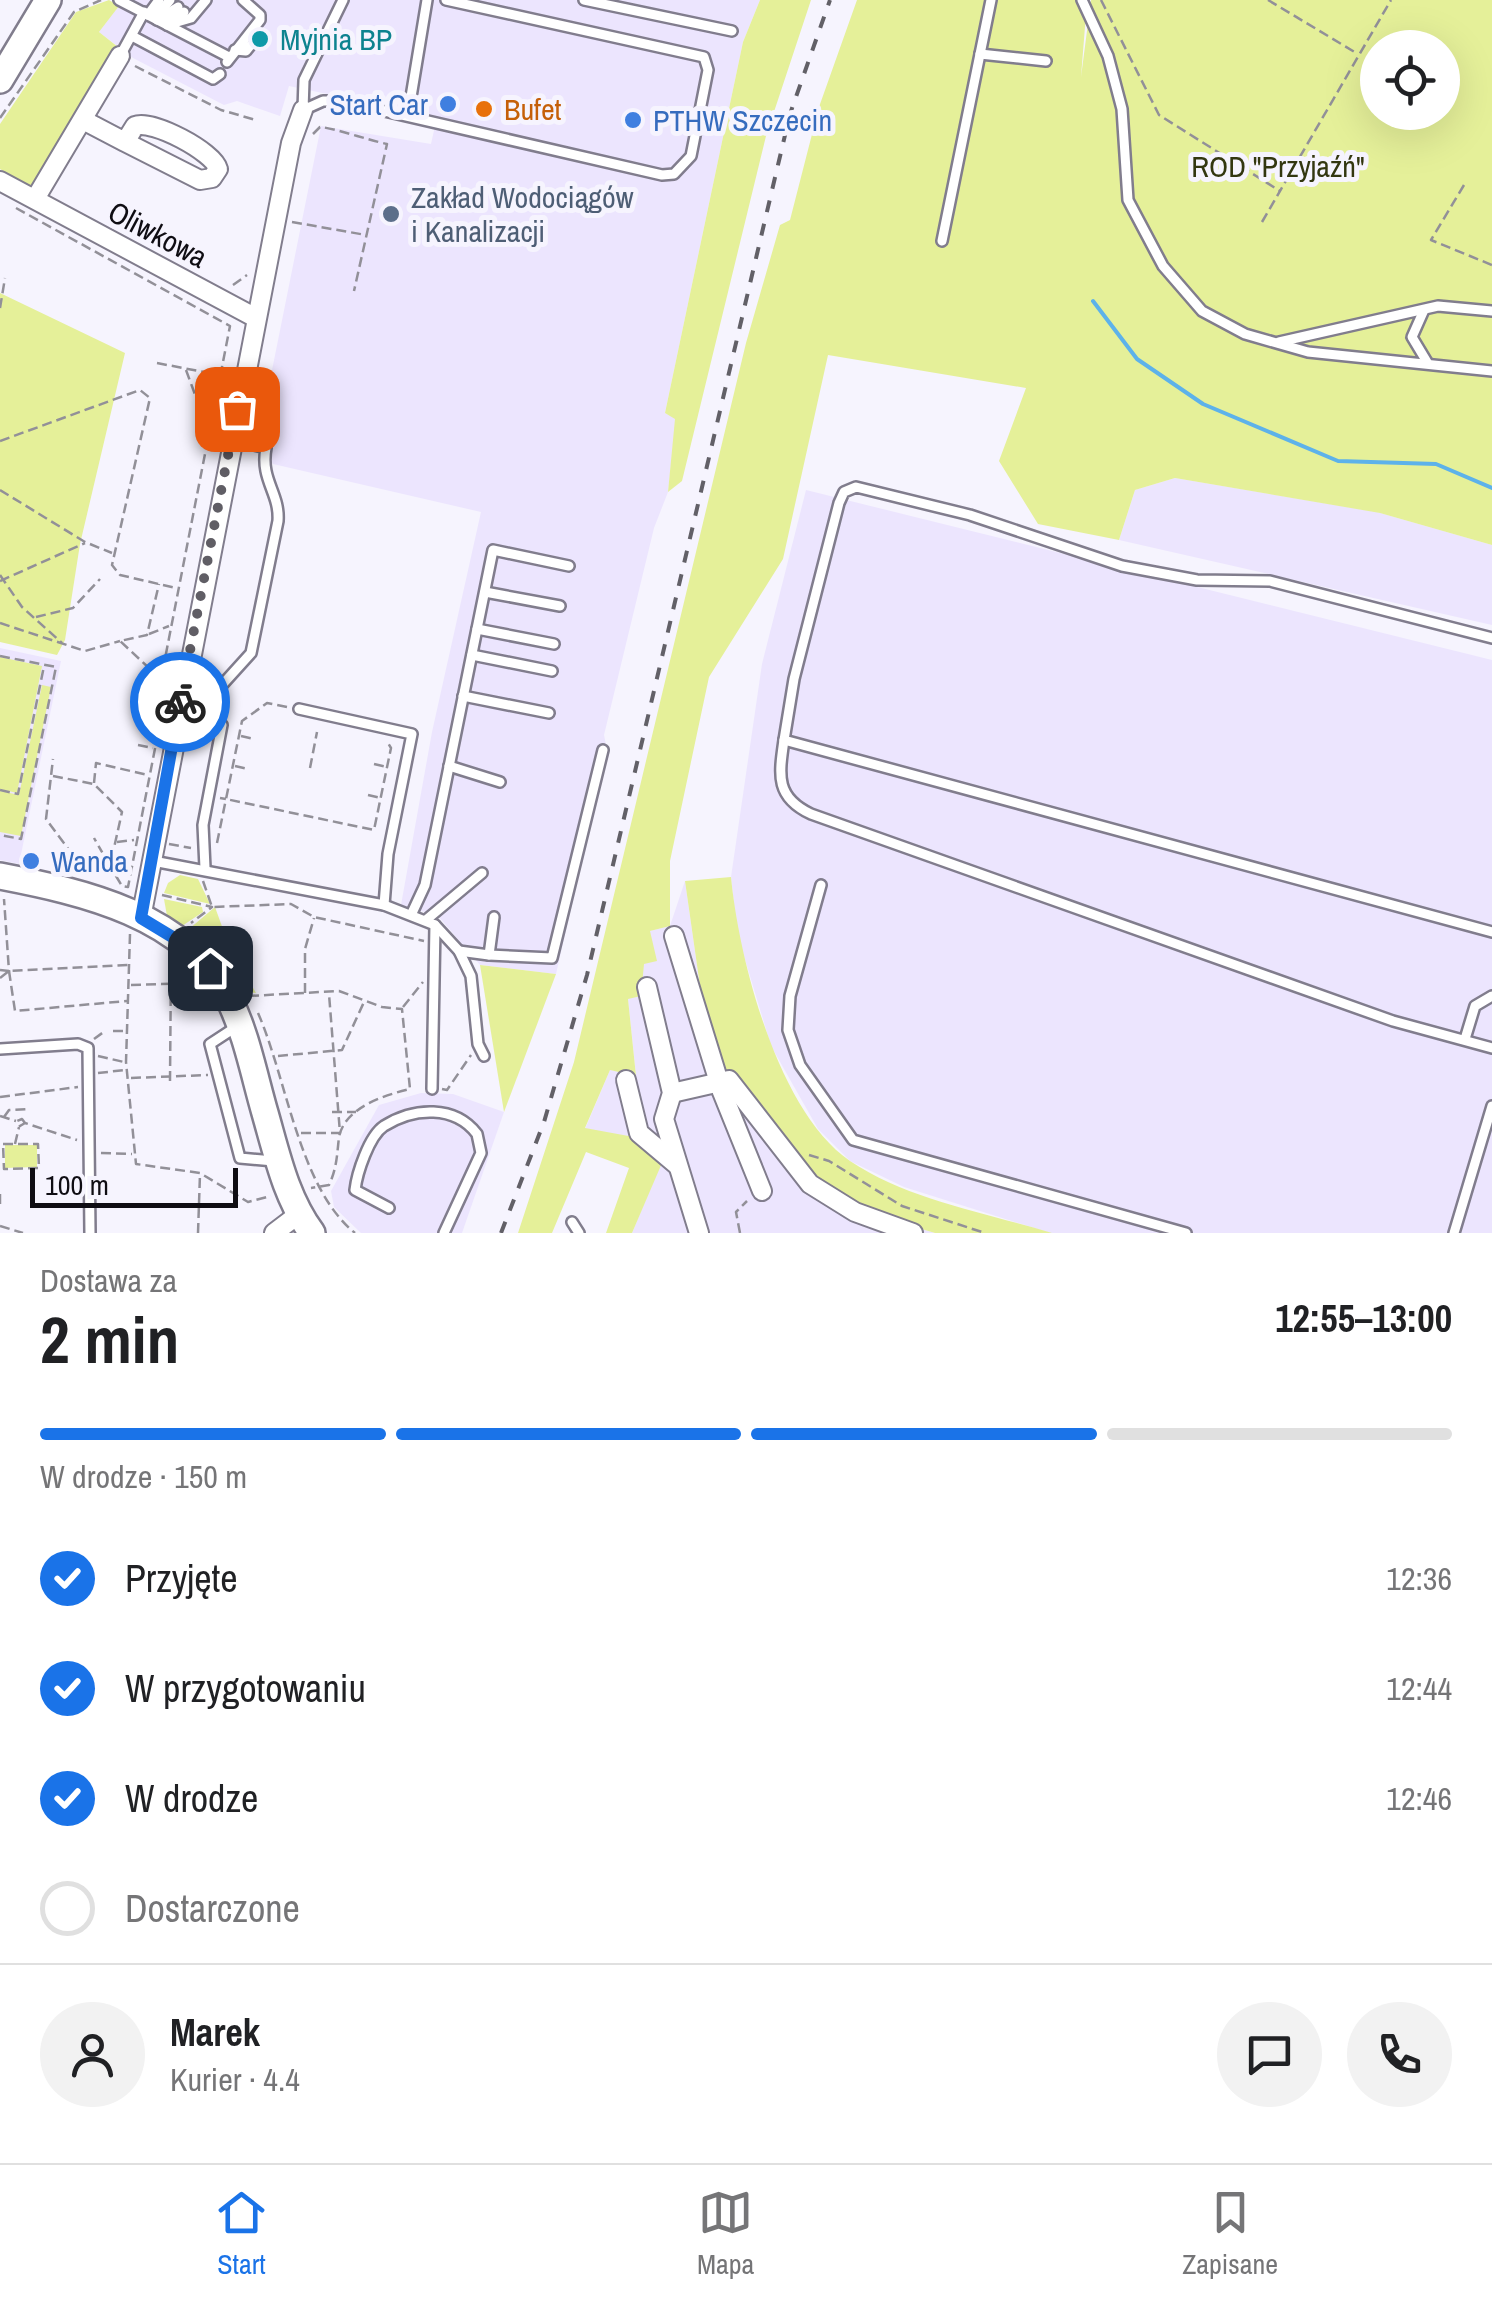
<!DOCTYPE html>
<html lang="pl">
<head>
<meta charset="utf-8">
<style>
  :root { --surface:#fff; --page:#f2f2f2; --text:#202124; --muted:#757577; --line:#e0e0e0; --accent:#1a73e8 }
  body { margin:0; font-family:"Archivo Narrow",sans-serif; background:var(--page); color:var(--text); height:100vh; display:flex; flex-direction:column; font-size:38px; white-space:nowrap }
  * { box-sizing:border-box; margin:0 }
  p { font-size:32px; color:var(--muted) }
  .icon { flex:none; width:55px; height:55px; fill:none; stroke:currentColor; stroke-width:2; stroke-linecap:round; stroke-linejoin:round }
  .map { position:relative; height:1233px; overflow:hidden }
  .side { display:flex; flex-direction:column; background:var(--surface); flex:1 }
  .side>* { flex:none }
  .tools { position:absolute; left:1360px; top:30px; display:grid; gap:20px }
  .tools a { display:grid; place-items:center; width:100px; height:100px; border-radius:50%; background:var(--surface); box-shadow:0 10px 40px #0002; font-size:50px }
  .scale { position:absolute; left:30px; bottom:25px; width:208px; box-sizing:border-box; padding-left:10px; border:5px solid #0f0d13; border-top:0; font-size:28px; line-height:35px; white-space:nowrap; color:#0f0d13; -webkit-text-stroke:8px #f6f4fe; paint-order:stroke }
  .pin { position:absolute; display:grid; place-items:center; width:85px; height:85px; color:#fff; margin:-42px; border-radius:20px; box-shadow:0 5px 15px #0006 }
  .courier { position:absolute; display:grid; place-items:center; width:100px; height:100px; margin:-50px; border:8px solid #1a73e8; border-radius:50%; background:#fff; color:#222; box-shadow:0 2px 12px #0007 }
  .overview em { font-style:normal; font-weight:700 }
  .overview div { display:flex; flex-direction:column-reverse }
  .overview { display:flex; align-items:center; justify-content:space-between; height:170px; padding:0 40px }
  h1 { font-size:65px; font-weight:700; line-height:75px }
  .bar { display:grid; grid-template-columns:repeat(4,1fr); gap:15px 10px; align-content:center; height:120px; padding:0 40px }
  .bar i { height:12px; border-radius:8px; background:var(--line) }
  .bar .selected { background:var(--accent) }
  .bar p { grid-column:span 4 }
  .line { display:flex; align-items:center; gap:25px; padding:0 40px; border-top:2px solid var(--line) }
  .line div { flex:1 }
  .round { display:grid; place-items:center; flex:none; width:105px; height:105px; border-radius:52px; background:var(--page) }
  ol { padding:0 40px; list-style:none }
  li { display:flex; align-items:center; gap:30px; height:110px }
  li p { margin-inline-start:auto }
  li .icon { padding:10px; border-radius:50%; background:var(--accent); color:#fff; stroke-width:4 }
  li:last-child { color:var(--muted) }
  li i { width:55px; height:55px; border:5px solid var(--line); border-radius:50% }
  .dock { display:flex; justify-content:space-around; align-items:center; height:140px; border-top:2px solid var(--line); background:var(--surface); font-size:28px; color:var(--muted) }
  .dock a { display:grid; justify-items:center; gap:5px }
  .dock .selected { color:var(--accent) }
  .map>svg:first-child { display:block }
  .built { fill:#ece5fe }
  .green { fill:#e5f099; fill-rule:evenodd }
  .lines { fill:none; stroke-linecap:round; stroke-linejoin:round }
  .stream { stroke:#5db2ea; stroke-width:4 }
  .lane-casing { stroke:#817d8d; stroke-width:14 }
  .street-casing { stroke:#817d8d; stroke-width:22 }
  .secondary-casing { stroke:#817d8d; stroke-width:30 }
  .path { stroke:#929098; stroke-width:2.5; stroke-dasharray:10 5; stroke-linecap:butt }
  .lane { stroke:#fff; stroke-width:9 }
  .street { stroke:#fff; stroke-width:18 }
  .secondary { stroke:#fff; stroke-width:25 }
  .rail { stroke:#626067; stroke-width:4; stroke-dasharray:12 12; stroke-linecap:butt }
  .done { stroke:#605e65; stroke-width:10; stroke-dasharray:0 18 }
  .route { stroke:#1a73e8; stroke-width:12 }
  .culture-dot { fill:#0f9aa8; stroke:#f6f4fe; stroke-width:4 }
  .shop-dot { fill:#3f7fe0; stroke:#f6f4fe; stroke-width:4 }
  .food-dot { fill:#e8710a; stroke:#f6f4fe; stroke-width:4 }
  .service-dot { fill:#5c6f8a; stroke:#f6f4fe; stroke-width:4 }
  .labels { text-anchor:middle; dominant-baseline:central; stroke-width:10; stroke-linejoin:round; paint-order:stroke }
  .culture-label { font-size:30px; fill:#0d838f; stroke:#f6f4fe; text-anchor:start }
  .shop-label { font-size:30px; fill:#366cbe; stroke:#f6f4fe; text-anchor:start }
  .food-label { font-size:30px; fill:#c56008; stroke:#f6f4fe; text-anchor:start }
  .park-label { font-size:30px; fill:#333710; stroke:#f6f4fe }
  .service-label { font-size:30px; fill:#4e5e75; stroke:#f6f4fe; text-anchor:start }
  .street-label { font-size:30px; fill:#0f0d13; stroke:#f6f4fe }
</style>
</head>
<body>
<div class="map">
<svg width="1492" height="1233" viewBox="0 0 1492 1233">
  <rect width="100%" height="100%" fill="#f6f4fe"/>
  <g class="built">
    <polygon points="123,0 760,0 743,42 665,413 676,418 668,492 654,528 604,735 607,750 556,974 480,965 438,916 401,905 432,732 481,512 273,464 259,435 321,126 431,144 437,117 289,86 280,116 237,101 224,105 133,58 99,32"/>
    <polygon points="1175,478 1377,512 1492,545 1492,625 1119,540 1135,490"/>
    <polygon points="806,490 1492,660 1492,1233 1050,1233 904,1187 850,1161 818,1129 771,1046 737,933 731,877 762,664"/>
    <polygon points="0,648 61,661 19,864 0,860"/>
    <polygon points="685,881 702,1000 725,1069 744,1082 765,1119 858,1210 935,1233 632,1233 661,1163 585,1129 610,1070 636,1075 628,999 644,964 650,931 670,926"/>
    <polygon points="421,1093 453,1094 504,1112 462,1233 361,1233 334,1207 331,1191 379,1105"/>
  </g>
  <g class="green">
    <polygon points="109,0 119,6 99,32 118,47 30,187 0,169 0,124 76,12"/>
    <polygon points="760,0 811,0 766,136 682,481 668,492 675,419 665,413 743,42"/>
    <path d="M857,0h219l10,14 -5,63 10,-77h401v545l-112,-32 -205,-35 -40,12 -16,50 -81,-16 -39,-63 27,-73 -198,-33 -45,204 -74,118 -39,184v65l-20,5 7,30 -13,3 -3,32 -13,3 8,77 -26,-6 -25,58 49,9 28,26 -30,70h-26l23,-65 -43,-16 -34,81h-34l56,-171 172,-719 34,-118 10,-5 29,-113zM1378,48h64v64h-64z"/>
    <polygon points="0,293 125,353 80,544 65,640 57,655 0,642"/>
    <polygon points="0,657 42,666 17,793 0,789"/>
    <polygon points="42,685 51,687 21,836 0,832 0,791 19,795"/>
    <polygon points="180,875 198,879 210,904 164,893 168,883"/>
    <path d="M731,877c8,83 47,235 119,284 58,39 137,52 202,72h-117l-77,-23 -45,-29 -48,-62 -21,-37 -19,-13 -23,-69 -17,-119z"/>
    <polygon points="164,899 202,907 203,912 182,926 167,916"/>
    <polygon points="215,907 229,946 256,993 240,991 212,952 189,929"/>
    <polygon points="480,965 556,974 504,1112"/>
    <polygon points="5,1145 37,1145 37,1167 5,1168"/>
  </g>
  <g class="lines">
    <polyline class="stream" points="1093,301 1137,359 1203,404 1338,461 1436,464 1492,488"/>
    <g class="lane-casing">
      <g id="lane">
        <polyline points="119,0 227,56"/>
        <polyline points="343,0 304,80 303,110 323,101 341,101 662,175 674,174 691,156 708,70 704,57 446,0"/>
        <polyline points="584,0 732,31"/>
        <polyline points="1082,0 1108,56 1122,109 1128,200 1163,266 1202,311 1245,334 1308,352 1492,371"/>
        <polyline points="148,15 159,0"/>
        <polyline points="155,18 170,0"/>
        <polyline points="157,20 178,7"/>
        <polyline points="167,22 184,12"/>
        <polyline points="167,25 191,18 206,0"/>
        <polyline points="132,36 213,79 220,74"/>
        <polyline points="235,50 246,51 250,46"/>
        <polyline points="980,54 1046,61"/>
        <polyline points="120,56 144,12"/>
        <polyline points="227,62 260,20 260,15 243,0"/>
        <polyline points="408,115 427,0"/>
        <polyline points="942,241 991,0"/>
        <polyline points="1424,310 1412,337 1427,362"/>
        <polyline points="1279,342 1438,306 1492,311"/>
        <polyline points="485,592 560,606"/>
        <polyline points="477,629 554,644"/>
        <polyline points="1492,638 1270,581 1197,580 1122,566 970,515 856,487 844,492 839,503 794,679 784,740 1492,932"/>
        <polyline points="472,655 552,671"/>
        <polyline points="463,696 549,713"/>
        <polyline points="299,709 412,734 388,854 384,905"/>
        <path d="M180,715l13,2 58,-64 27,-132c2,-28 -18,-41 -12,-73l-32,-8"/>
        <path d="M784,740c-5,35 -9,57 27,74l582,207 99,27"/>
        <polyline points="449,766 500,782"/>
        <polyline points="153,861 384,905 435,925 459,951 471,976 478,1044 484,1056"/>
        <polyline points="205,868 203,825 222,725"/>
        <polyline points="821,885 790,996 788,1030 800,1065 853,1140 1186,1233"/>
        <polyline points="412,913 425,885 493,550 569,566"/>
        <polyline points="426,920 482,873"/>
        <polyline points="459,951 489,955 494,917"/>
        <polyline points="489,955 552,958 603,750"/>
        <polyline points="236,1027 210,1044 240,1158 274,1161"/>
        <polyline points="1465,1039 1475,1006 1492,996"/>
        <polyline points="0,1049 78,1044 88,1048 90,1233"/>
        <polyline points="432,1089 435,925"/>
        <path d="M389,1208l-34,-18c2,-17 14,-54 29,-64 30,-19 71,-21 93,8l4,19 -37,80"/>
        <polyline points="572,1222 579,1233"/>
        <polyline points="1454,1233 1492,1106"/>
      </g>
    </g>
    <g class="street-casing">
      <g id="street">
        <path d="M83,120l42,22 10,-16c17,-7 79,26 83,43l-6,9 -12,2 -75,-38"/>
        <polyline points="0,181 256,318"/>
        <polyline points="35,199 120,56"/>
        <polyline points="141,918 291,143 303,110"/>
        <polyline points="674,936 722,1092 762,1191"/>
        <polyline points="647,987 672,1093 664,1119 699,1233"/>
        <polyline points="626,1080 639,1133 677,1165"/>
        <polyline points="672,1093 729,1080 810,1184 855,1212 913,1233"/>
        <polyline points="274,1233 299,1214"/>
      </g>
    </g>
    <g class="secondary-casing">
      <g id="secondary">
        <polyline points="0,80 48,0"/>
        <path d="M0,876c83,16 186,39 228,121 18,35 26,78 37,116 12,42 21,85 47,120"/>
      </g>
    </g>
    <g class="path">
      <polyline points="1101,0 1159,115 1280,191"/>
      <polyline points="1268,0 1358,54"/>
      <polyline points="135,66 221,110 256,120"/>
      <polyline points="0,118 74,12 101,0"/>
      <path d="M313,134l7,-7c14,1 48,13 67,17l-33,147"/>
      <polyline points="1464,185 1431,240 1492,265"/>
      <polyline points="16,208 230,326 162,674 167,687 128,887 122,886 110,866 75,858 46,819 53,759"/>
      <polyline points="292,222 366,235"/>
      <polyline points="1262,222 1391,0"/>
      <polyline points="233,285 247,275"/>
      <polyline points="0,308 5,278"/>
      <polyline points="157,363 219,375"/>
      <polyline points="186,370 200,408 210,420"/>
      <polyline points="0,441 140,390 150,398 112,565 120,575 176,588"/>
      <polyline points="0,490 85,542 112,553"/>
      <polyline points="0,575 22,607 62,643"/>
      <polyline points="0,581 85,543"/>
      <polyline points="36,617 73,608 100,579"/>
      <polyline points="0,623 85,651 120,641"/>
      <polyline points="149,634 169,626"/>
      <polyline points="0,656 56,667 21,839 0,835"/>
      <polyline points="150,669 120,641 147,635 159,584"/>
      <polyline points="287,707 267,703 242,721 226,799 374,830 391,748 388,743"/>
      <polyline points="241,736 254,739"/>
      <polyline points="138,745 153,748"/>
      <polyline points="374,764 387,767"/>
      <polyline points="235,766 248,769"/>
      <polyline points="310,768 317,732"/>
      <polyline points="53,776 94,784 122,812 110,866 94,838"/>
      <polyline points="94,783 96,763 148,775"/>
      <polyline points="0,790 18,794 44,666"/>
      <polyline points="368,795 381,798"/>
      <polyline points="117,842 134,840"/>
      <polyline points="217,843 226,799 220,798"/>
      <polyline points="169,844 191,848"/>
      <polyline points="203,881 212,907 291,904 314,917 424,941"/>
      <polyline points="162,895 212,907 191,923"/>
      <polyline points="130,934 126,1062 136,1164 200,1173 248,1202 271,1196"/>
      <polyline points="0,970 9,971 4,899"/>
      <polyline points="9,971 15,1011 127,1001"/>
      <polyline points="0,978 9,971 129,965"/>
      <polyline points="131,985 198,983"/>
      <polyline points="305,993 305,949 314,918"/>
      <path d="M249,996l90,-5 43,16 20,2 8,80c-25,6 -65,18 -71,48 -2,17 -2,31 -10,48l-18,3"/>
      <polyline points="403,1007 423,982"/>
      <path d="M258,1013c29,66 41,175 97,220"/>
      <polyline points="113,1031 127,1031"/>
      <polyline points="94,1039 105,1031"/>
      <polyline points="98,1056 124,1062"/>
      <polyline points="278,1056 342,1050 364,1002"/>
      <polyline points="98,1073 125,1070"/>
      <polyline points="131,1078 208,1075"/>
      <polyline points="170,1081 171,960"/>
      <polyline points="442,1089 447,1090 471,1055"/>
      <polyline points="0,1097 78,1087"/>
      <polyline points="332,1112 356,1112"/>
      <polyline points="0,1116 16,1121"/>
      <polyline points="4,1117 9,1110 29,1109"/>
      <polyline points="25,1123 22,1119 17,1121 20,1126 25,1123 77,1140"/>
      <polyline points="301,1133 340,1133 329,994"/>
      <polygon points="3,1144 38,1144 39,1168 4,1169"/>
      <polyline points="15,1144 19,1127"/>
      <polyline points="101,1153 132,1154"/>
      <polyline points="809,1155 829,1161 902,1206 985,1233"/>
      <polyline points="0,1194 0,1209"/>
      <polyline points="0,1226 23,1233"/>
      <polyline points="198,1233 200,1174"/>
      <polyline points="740,1233 736,1212 747,1201"/>
    </g>
    <use href="#lane" class="lane"/>
    <use href="#street" class="street"/>
    <use href="#secondary" class="secondary"/>
    <polyline class="rail" points="501,1233 544,1122 587,975 790,114 830,0"/>
  </g>
  <g class="lines">
    <polyline class="done" points="180,702 237,409"/>
    <polyline class="route" points="180,702 141,918 184,944 210,968"/>
  </g>
  <circle class="culture-dot" cx="260" cy="39" r="10"/>
  <g class="shop-dot">
    <circle cx="448" cy="104" r="10"/>
    <circle cx="633" cy="120" r="10"/>
    <circle cx="31" cy="861" r="10"/>
  </g>
  <circle class="food-dot" cx="484" cy="109" r="10"/>
  <circle class="service-dot" cx="391" cy="214" r="10"/>
  <g class="labels">
    <g class="culture-label">
      <text x="280" y="39">Myjnia BP</text>
    </g>
    <g class="shop-label">
      <text x="428" y="104" text-anchor="end">Start Car</text>
      <text x="653" y="120">PTHW Szczecin</text>
      <text x="51" y="861">Wanda</text>
    </g>
    <g class="food-label">
      <text x="504" y="109">Bufet</text>
    </g>
    <g class="park-label">
      <text x="1278" y="166">ROD "Przyjaźń"</text>
    </g>
    <g class="service-label">
      <text x="411" y="197">Zakład Wodociągów<tspan x="411" dy="34">i Kanalizacji</tspan></text>
    </g>
    <g class="street-label">
      <text transform="translate(158 234) rotate(28)">Oliwkowa</text>
    </g>
  </g>
</svg>
<div class="tools">
<a><svg class="icon" aria-label="locate" viewBox="0 0 24 24"><circle cx="12" cy="12" r="6"/><path d="M12 2v4M12 18v4M2 12h4M18 12h4"/></svg></a>
</div>
<div class="scale">100 m</div>
<div class="pin" style="left:237px;top:409px;background:#ea580c"><svg class="icon" aria-label="bag" viewBox="0 0 24 24"><path d="M5 8h14l-1 12H6zM9 8a3 3 0 0 1 6 0"/></svg></div>
<div class="pin" style="left:210px;top:968px;background:#1f2937"><svg class="icon" aria-label="home" viewBox="0 0 24 24"><path d="M3 11l9-7 9 7M6 9v11h12V9"/></svg></div>
<div class="courier" style="left:180px;top:702px"><svg class="icon" aria-label="bike" viewBox="0 0 24 24"><circle cx="6" cy="16" r="4"/><circle cx="18" cy="16" r="4"/><path d="M6 16l4-8h5l3 8M10 8l3 8H6M13 5h3"/></svg></div>
</div>
<section class="side">
<div class="overview"><div><h1>2 min</h1><p>Dostawa za</p></div><em>12:55–13:00</em></div>
<div class="bar"><i class="selected"></i><i class="selected"></i><i class="selected"></i><i></i><p>W drodze · 150 m</p></div>
<ol>
<li><svg class="icon" aria-label="check" viewBox="0 0 24 24"><path d="M5 12l5 5 9-10"/></svg>Przyjęte<p>12:36</p></li>
<li><svg class="icon" aria-label="check" viewBox="0 0 24 24"><path d="M5 12l5 5 9-10"/></svg>W przygotowaniu<p>12:44</p></li>
<li><svg class="icon" aria-label="check" viewBox="0 0 24 24"><path d="M5 12l5 5 9-10"/></svg>W drodze<p>12:46</p></li>
<li><i></i>Dostarczone</li>
</ol>
<div class="line" style="height:180px"><a class="round"><svg class="icon" aria-label="person" viewBox="0 0 24 24"><circle cx="12" cy="8" r="4"/><path d="M4 21q1-7 8-7t8 7"/></svg></a><div><b>Marek</b><p>Kurier · 4.4</p></div><a class="round"><svg class="icon" aria-label="chat" viewBox="0 0 24 24"><path d="M4 5h16v11H9l-5 4z"/></svg></a><a class="round"><svg class="icon" aria-label="phone" viewBox="0 0 24 24"><path d="M5 4h4l2 5-3 2q2 4 5 5l2-3 5 2v4C11 20 4 13 5 4z"/></svg></a></div>
</section>
<nav class="dock">
<a class="selected"><svg class="icon" aria-label="home" viewBox="0 0 24 24"><path d="M3 11l9-7 9 7M6 9v11h12V9"/></svg>Start</a>
<a><svg class="icon" aria-label="map" viewBox="0 0 24 24"><path d="M3 6l6-2 6 2 6-2v14l-6 2-6-2-6 2zM9 4v14M15 6v14"/></svg>Mapa</a>
<a><svg class="icon" aria-label="saved" viewBox="0 0 24 24"><path d="M7 4h10v16l-5-4-5 4z"/></svg>Zapisane</a>
</nav>
</body>
</html>
